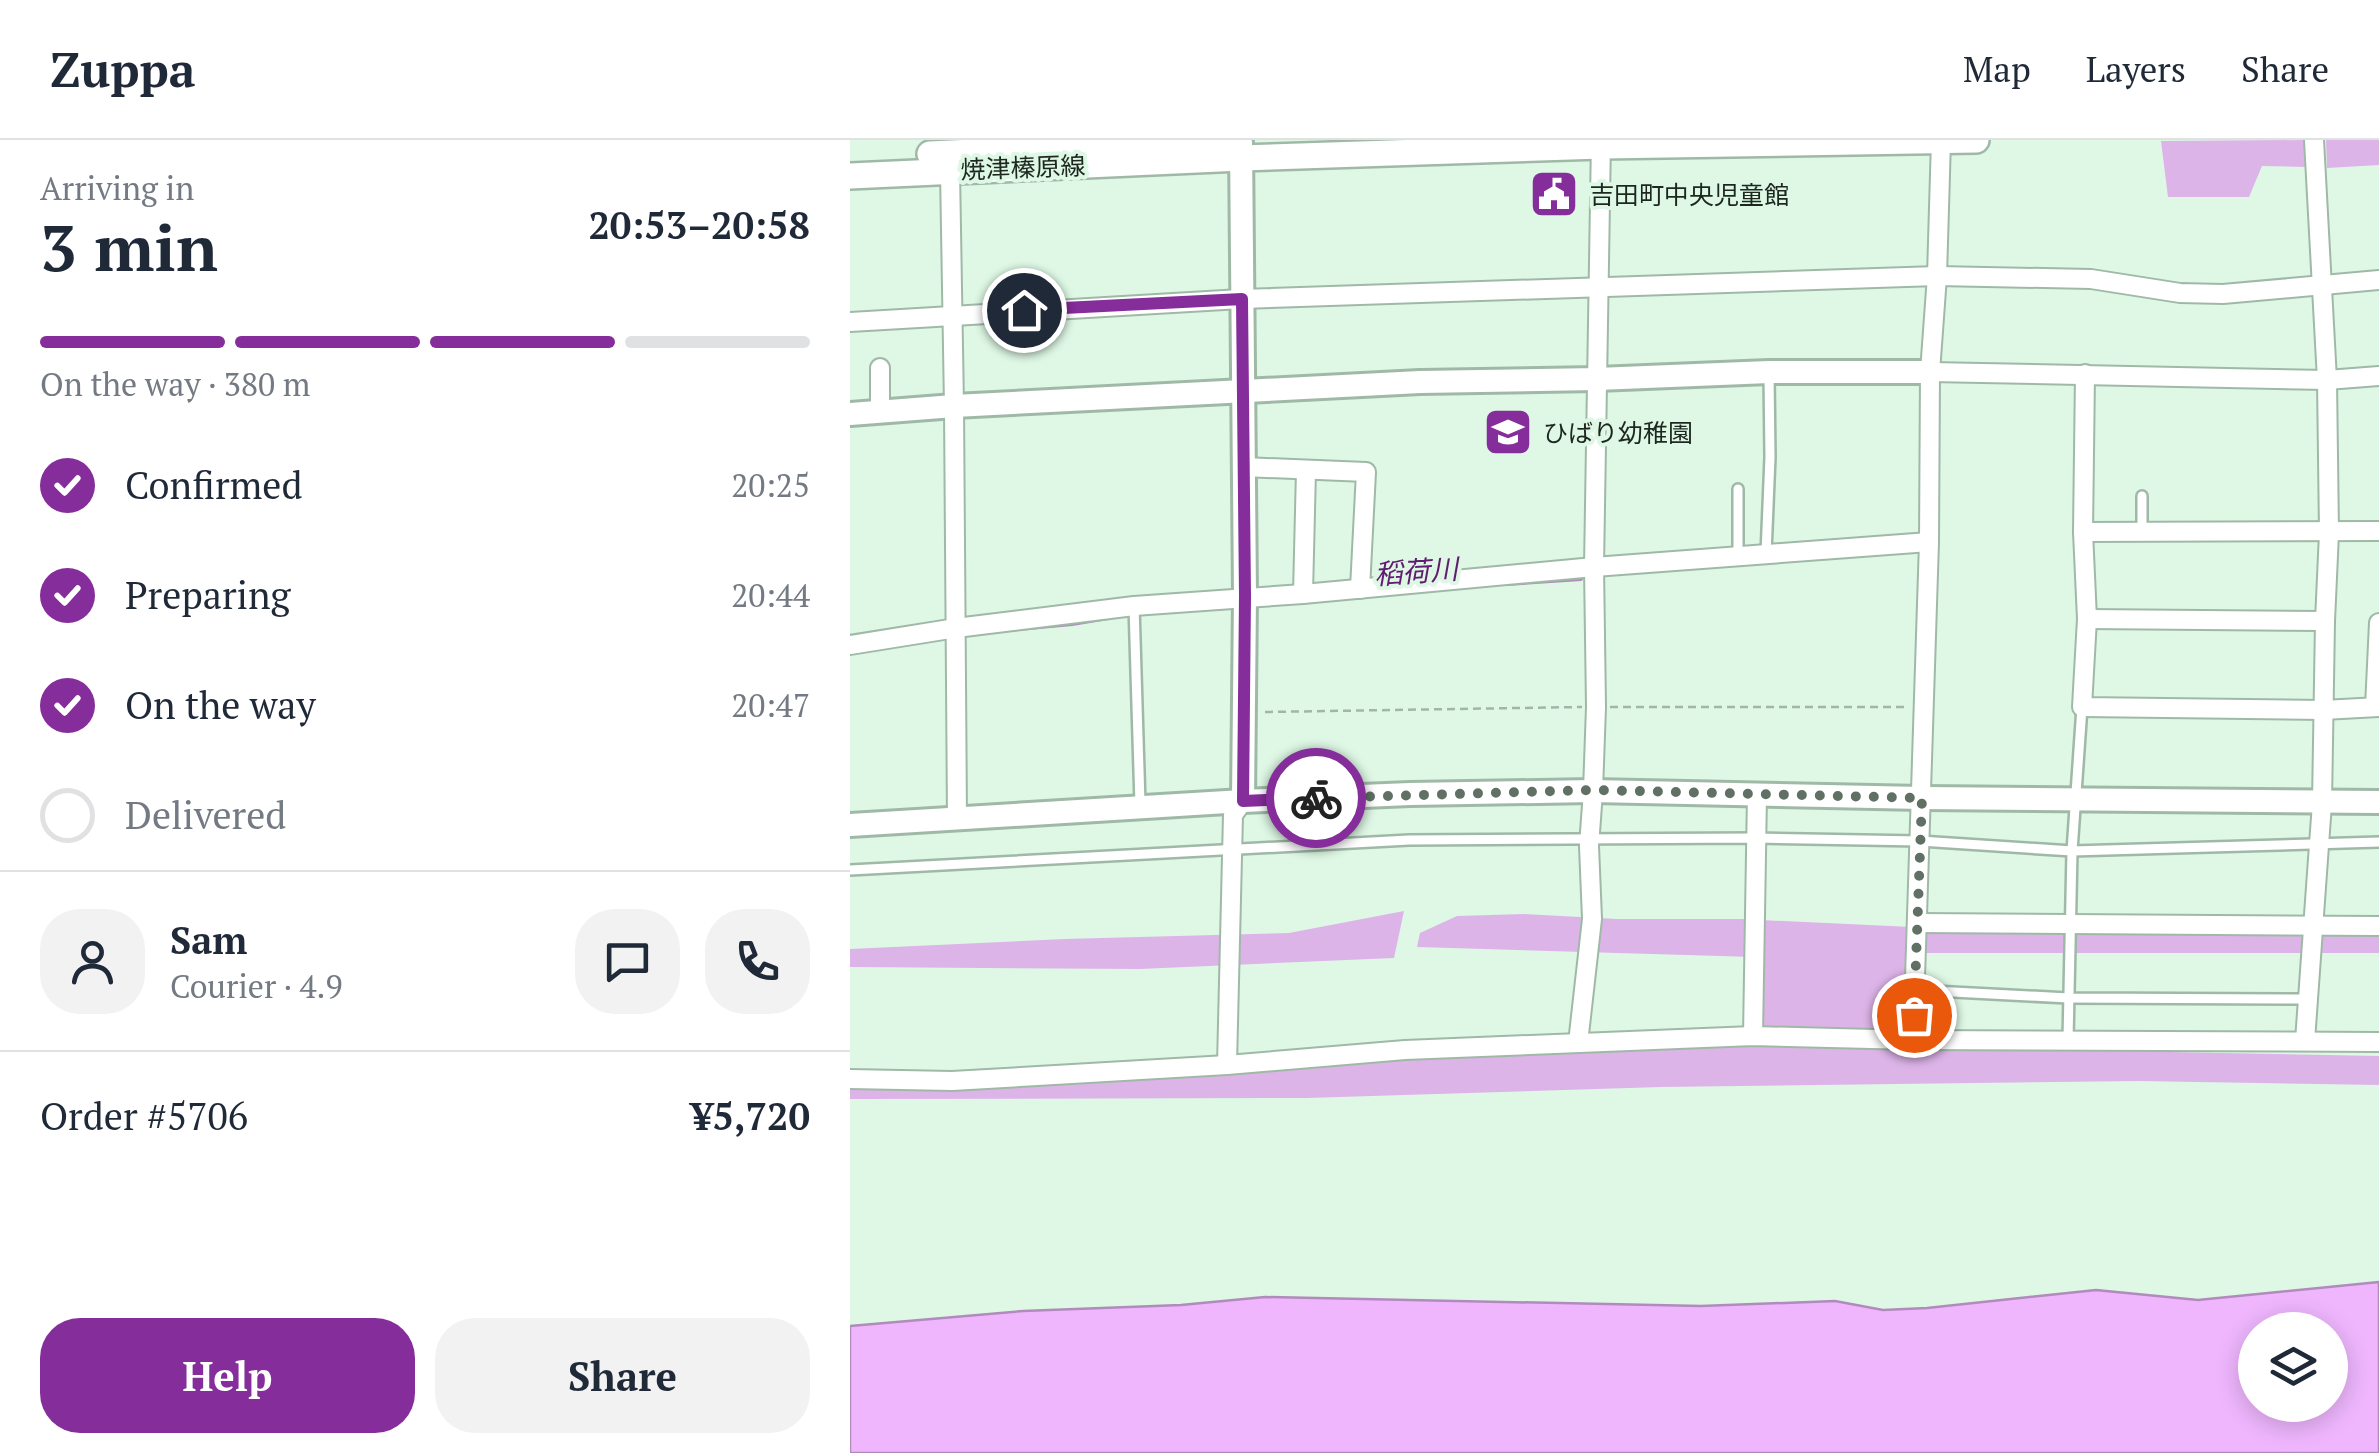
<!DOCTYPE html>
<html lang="en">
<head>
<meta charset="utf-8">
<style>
  :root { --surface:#fff; --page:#f2f2f3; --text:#1f2937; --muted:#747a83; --line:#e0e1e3; --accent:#852d9a }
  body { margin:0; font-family:"PT Serif","Noto Sans JP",serif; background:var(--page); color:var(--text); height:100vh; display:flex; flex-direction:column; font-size:38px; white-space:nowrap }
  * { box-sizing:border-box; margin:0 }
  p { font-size:32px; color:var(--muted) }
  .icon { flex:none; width:55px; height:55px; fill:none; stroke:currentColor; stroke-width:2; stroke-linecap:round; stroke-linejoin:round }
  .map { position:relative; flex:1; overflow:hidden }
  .sheet { display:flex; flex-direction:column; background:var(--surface); width:850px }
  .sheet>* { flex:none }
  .fabs { position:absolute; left:1388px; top:1172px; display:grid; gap:20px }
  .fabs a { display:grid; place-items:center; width:110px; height:110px; border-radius:50%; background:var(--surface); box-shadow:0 5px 25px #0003; font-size:50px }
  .pin { position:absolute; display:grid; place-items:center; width:85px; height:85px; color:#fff; margin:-42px; border:5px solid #fff; border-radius:50%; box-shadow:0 2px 10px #0007 }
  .courier { position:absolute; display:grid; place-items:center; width:100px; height:100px; margin:-50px; border:8px solid #852d9a; border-radius:50%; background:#fff; color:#222; box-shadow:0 2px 12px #0007 }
  .summary em { font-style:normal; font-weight:700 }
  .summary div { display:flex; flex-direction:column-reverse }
  .summary { display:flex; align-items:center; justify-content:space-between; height:170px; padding:0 40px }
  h1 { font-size:65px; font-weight:700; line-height:75px }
  .bar { display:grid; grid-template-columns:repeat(4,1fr); gap:15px 10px; align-content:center; height:120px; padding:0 40px }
  .bar i { height:12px; border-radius:8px; background:var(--line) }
  .bar .current { background:var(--accent) }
  .bar p { grid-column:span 4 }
  .line { display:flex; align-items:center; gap:25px; padding:0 40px; border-top:2px solid var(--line) }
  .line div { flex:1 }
  .round { display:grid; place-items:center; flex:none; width:105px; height:105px; border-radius:40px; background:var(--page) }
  ol { padding:0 40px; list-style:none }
  li { display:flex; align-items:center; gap:30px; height:110px }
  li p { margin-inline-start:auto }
  li .icon { padding:10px; border-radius:50%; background:var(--accent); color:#fff; stroke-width:4 }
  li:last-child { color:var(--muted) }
  li i { width:55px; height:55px; border:5px solid var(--line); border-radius:50% }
  .button { display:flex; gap:20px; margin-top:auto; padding:20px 40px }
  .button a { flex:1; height:115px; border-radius:40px; background:var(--accent); color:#fff; font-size:40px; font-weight:700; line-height:115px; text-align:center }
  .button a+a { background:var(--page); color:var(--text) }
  header { display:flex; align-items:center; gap:60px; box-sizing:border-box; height:140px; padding:0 50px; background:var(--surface); border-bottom:2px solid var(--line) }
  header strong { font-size:48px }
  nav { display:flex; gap:55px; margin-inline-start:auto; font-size:35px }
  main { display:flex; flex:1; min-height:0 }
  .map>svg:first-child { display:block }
  .green { fill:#ddb4e8 }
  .water { fill:#efb6fe; stroke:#b08bbb; stroke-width:2.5; fill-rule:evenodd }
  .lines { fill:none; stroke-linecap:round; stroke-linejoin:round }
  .stream { stroke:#b08bbb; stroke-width:4 }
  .lane-casing { stroke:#a0b9a7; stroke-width:14 }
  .street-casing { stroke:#a0b9a7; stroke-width:22 }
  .secondary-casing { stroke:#a0b9a7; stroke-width:28 }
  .primary-casing { stroke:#a0b9a7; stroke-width:30 }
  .path { stroke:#a1b6a7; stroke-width:2.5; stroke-dasharray:8 5; stroke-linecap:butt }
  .lane { stroke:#fff; stroke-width:9 }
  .street { stroke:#fff; stroke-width:18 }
  .secondary { stroke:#fff; stroke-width:22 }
  .primary { stroke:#fff; stroke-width:25 }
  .done { stroke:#617065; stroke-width:10; stroke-dasharray:0 18 }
  .route { stroke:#852d9a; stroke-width:12 }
  .labels { text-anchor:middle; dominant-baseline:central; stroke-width:8; stroke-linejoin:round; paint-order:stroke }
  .street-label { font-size:25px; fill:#1d2720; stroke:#def8e5 }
  .poi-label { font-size:25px; fill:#1d2720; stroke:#def8e5; text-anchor:start }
  .water-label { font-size:28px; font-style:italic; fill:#601c70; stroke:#def8e5 }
</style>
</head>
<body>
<header>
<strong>Zuppa</strong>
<nav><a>Map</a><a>Layers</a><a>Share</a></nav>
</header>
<main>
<section class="sheet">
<div class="summary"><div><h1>3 min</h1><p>Arriving in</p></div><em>20:53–20:58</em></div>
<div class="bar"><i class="current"></i><i class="current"></i><i class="current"></i><i></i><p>On the way · 380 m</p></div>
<ol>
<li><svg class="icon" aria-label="check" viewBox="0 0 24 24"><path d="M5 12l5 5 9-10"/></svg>Confirmed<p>20:25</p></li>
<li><svg class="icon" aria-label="check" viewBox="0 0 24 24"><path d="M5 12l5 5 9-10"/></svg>Preparing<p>20:44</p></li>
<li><svg class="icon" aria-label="check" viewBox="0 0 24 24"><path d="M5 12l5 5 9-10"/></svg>On the way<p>20:47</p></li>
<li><i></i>Delivered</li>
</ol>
<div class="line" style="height:180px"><a class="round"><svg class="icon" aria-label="person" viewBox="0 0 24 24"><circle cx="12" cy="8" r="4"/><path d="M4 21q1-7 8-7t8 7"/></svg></a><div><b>Sam</b><p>Courier · 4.9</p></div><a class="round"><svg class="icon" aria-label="chat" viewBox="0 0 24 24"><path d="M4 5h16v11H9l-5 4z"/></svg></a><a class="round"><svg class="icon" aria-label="phone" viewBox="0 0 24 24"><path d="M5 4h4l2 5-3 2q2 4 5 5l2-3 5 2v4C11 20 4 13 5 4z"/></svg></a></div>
<div class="line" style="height:130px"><div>Order #5706</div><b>¥5,720</b></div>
<div class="button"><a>Help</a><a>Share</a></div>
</section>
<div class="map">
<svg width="1529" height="1313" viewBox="0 0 1529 1313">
  <rect width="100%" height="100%" fill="#def8e5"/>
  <g class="green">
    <polygon points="1456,0 1456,27 1412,26 1399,57 1318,57 1311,1"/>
    <polygon points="1476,0 1529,0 1529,25 1477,28"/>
    <polygon points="554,771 544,818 290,829 0,827 0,809 214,799 439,793"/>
    <polygon points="674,774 767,779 905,779 904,817 567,807 570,793 607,776"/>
    <polygon points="910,780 1062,787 1055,893 910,888"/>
    <polygon points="1067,783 1529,786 1529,813 1066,813"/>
    <polygon points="903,896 1215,910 1529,916 1529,945 1288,941 811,947 457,958 0,959 0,933 377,925"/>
  </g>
  <path class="water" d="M1529,1142v171h-1529v-127l173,-15 158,-6 84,-8 436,9 134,-5 48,9 44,-2 169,-18 102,10zM1405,1190h75v75h-75z"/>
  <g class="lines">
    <g class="stream">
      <polyline points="657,444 731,439"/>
      <polyline points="158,490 222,484 258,478"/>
    </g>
    <g class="lane-casing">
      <g id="lane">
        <polyline points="1292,392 1292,356"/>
        <polyline points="916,414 920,317 919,234"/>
        <polyline points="888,416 888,349"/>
        <polyline points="284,466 290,664"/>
        <polyline points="0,730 559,700 906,698 1070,701 1222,711 1529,702"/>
        <polyline points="1065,850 1218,858 1457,859"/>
        <polyline points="1218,900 1222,711 1232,567"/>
      </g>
    </g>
    <g class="street-casing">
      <g id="street">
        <polyline points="100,30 104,266 107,679"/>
        <polyline points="0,182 391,159 1087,136 1241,139 1330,153 1373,154 1529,140"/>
        <polyline points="30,228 30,271"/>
        <polyline points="1080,232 1477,240 1529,236"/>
        <polyline points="1235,234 1233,392 1237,479 1232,567 1473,570 1529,567"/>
        <polyline points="394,327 516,332 510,449"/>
        <polyline points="1233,392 1529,391"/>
        <polyline points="453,454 456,330"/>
        <polyline points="1237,479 1475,481"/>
        <polyline points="0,505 106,488 284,466 453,454 744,427 1079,402"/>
        <polyline points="1525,567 1529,483"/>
        <polyline points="1067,783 1529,786"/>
        <polyline points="903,896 907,654"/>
        <polyline points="1063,900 1079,402 1080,232 1087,136 1091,0"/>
        <polyline points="1455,901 1472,663 1475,481 1479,393 1477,240 1464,0"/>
        <polyline points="728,903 742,779 739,706 743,651 746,567 744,427 751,0"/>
        <polyline points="377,925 383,675 393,661"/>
        <polyline points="0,939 102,941 377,925 555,910 903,896 1063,900 1529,902"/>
      </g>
    </g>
    <g class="secondary-casing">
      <g id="secondary">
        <polyline points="391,3 395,456 393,661"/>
        <polyline points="0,274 104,266 570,242 747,239 919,232 1080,232"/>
        <polyline points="0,685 393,661 560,654 743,651 1072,658 1529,662"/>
      </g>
    </g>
    <g class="primary-casing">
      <g id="primary">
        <polyline points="80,14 385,0"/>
        <polyline points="0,36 391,18 751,6 1126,0"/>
      </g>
    </g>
    <g class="path">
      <polyline points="760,567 1057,567"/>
      <polyline points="415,572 732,567"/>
    </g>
    <use href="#lane" class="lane"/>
    <use href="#street" class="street"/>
    <use href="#secondary" class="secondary"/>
    <use href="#primary" class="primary"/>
  </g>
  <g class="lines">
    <polyline class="done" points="466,658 744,650 1072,658 1064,875"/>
    <polyline class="route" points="174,170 392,159 395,456 393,661 466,658"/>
  </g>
  <defs>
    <g id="civic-square" transform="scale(2.5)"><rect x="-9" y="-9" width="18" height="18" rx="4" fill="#852d9a" stroke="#def8e5"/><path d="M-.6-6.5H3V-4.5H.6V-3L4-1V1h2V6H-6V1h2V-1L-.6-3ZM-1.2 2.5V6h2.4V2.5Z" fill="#fff"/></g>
    <g id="school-square" transform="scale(2.5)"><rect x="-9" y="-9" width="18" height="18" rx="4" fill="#852d9a" stroke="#def8e5"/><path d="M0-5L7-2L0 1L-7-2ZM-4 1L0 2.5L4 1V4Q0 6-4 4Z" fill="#fff"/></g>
  </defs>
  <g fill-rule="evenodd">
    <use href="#civic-square" x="704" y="54"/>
    <use href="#school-square" x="658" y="292"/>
  </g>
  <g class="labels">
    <g class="street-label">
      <text transform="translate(173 27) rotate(-2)">焼津榛原線</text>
    </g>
    <g class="poi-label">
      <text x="739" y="54">吉田町中央児童館</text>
      <text x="693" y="292">ひばり幼稚園</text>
    </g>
    <g class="water-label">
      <text transform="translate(566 431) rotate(-4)">稻荷川</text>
    </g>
  </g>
</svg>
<div class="fabs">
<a><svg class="icon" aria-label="layers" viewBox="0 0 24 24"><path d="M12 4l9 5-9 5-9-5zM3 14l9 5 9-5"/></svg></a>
</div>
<div class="pin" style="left:1064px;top:875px;background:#ea580c"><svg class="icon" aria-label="bag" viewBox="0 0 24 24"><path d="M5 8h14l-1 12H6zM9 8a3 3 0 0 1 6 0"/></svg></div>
<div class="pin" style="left:174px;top:170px;background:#1f2937"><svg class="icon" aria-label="home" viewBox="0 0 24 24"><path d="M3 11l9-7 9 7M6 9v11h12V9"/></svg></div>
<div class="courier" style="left:466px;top:658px"><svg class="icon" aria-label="bike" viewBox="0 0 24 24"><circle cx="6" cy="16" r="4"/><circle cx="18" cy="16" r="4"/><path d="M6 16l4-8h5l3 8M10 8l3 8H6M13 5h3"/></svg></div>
</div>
</main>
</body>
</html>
